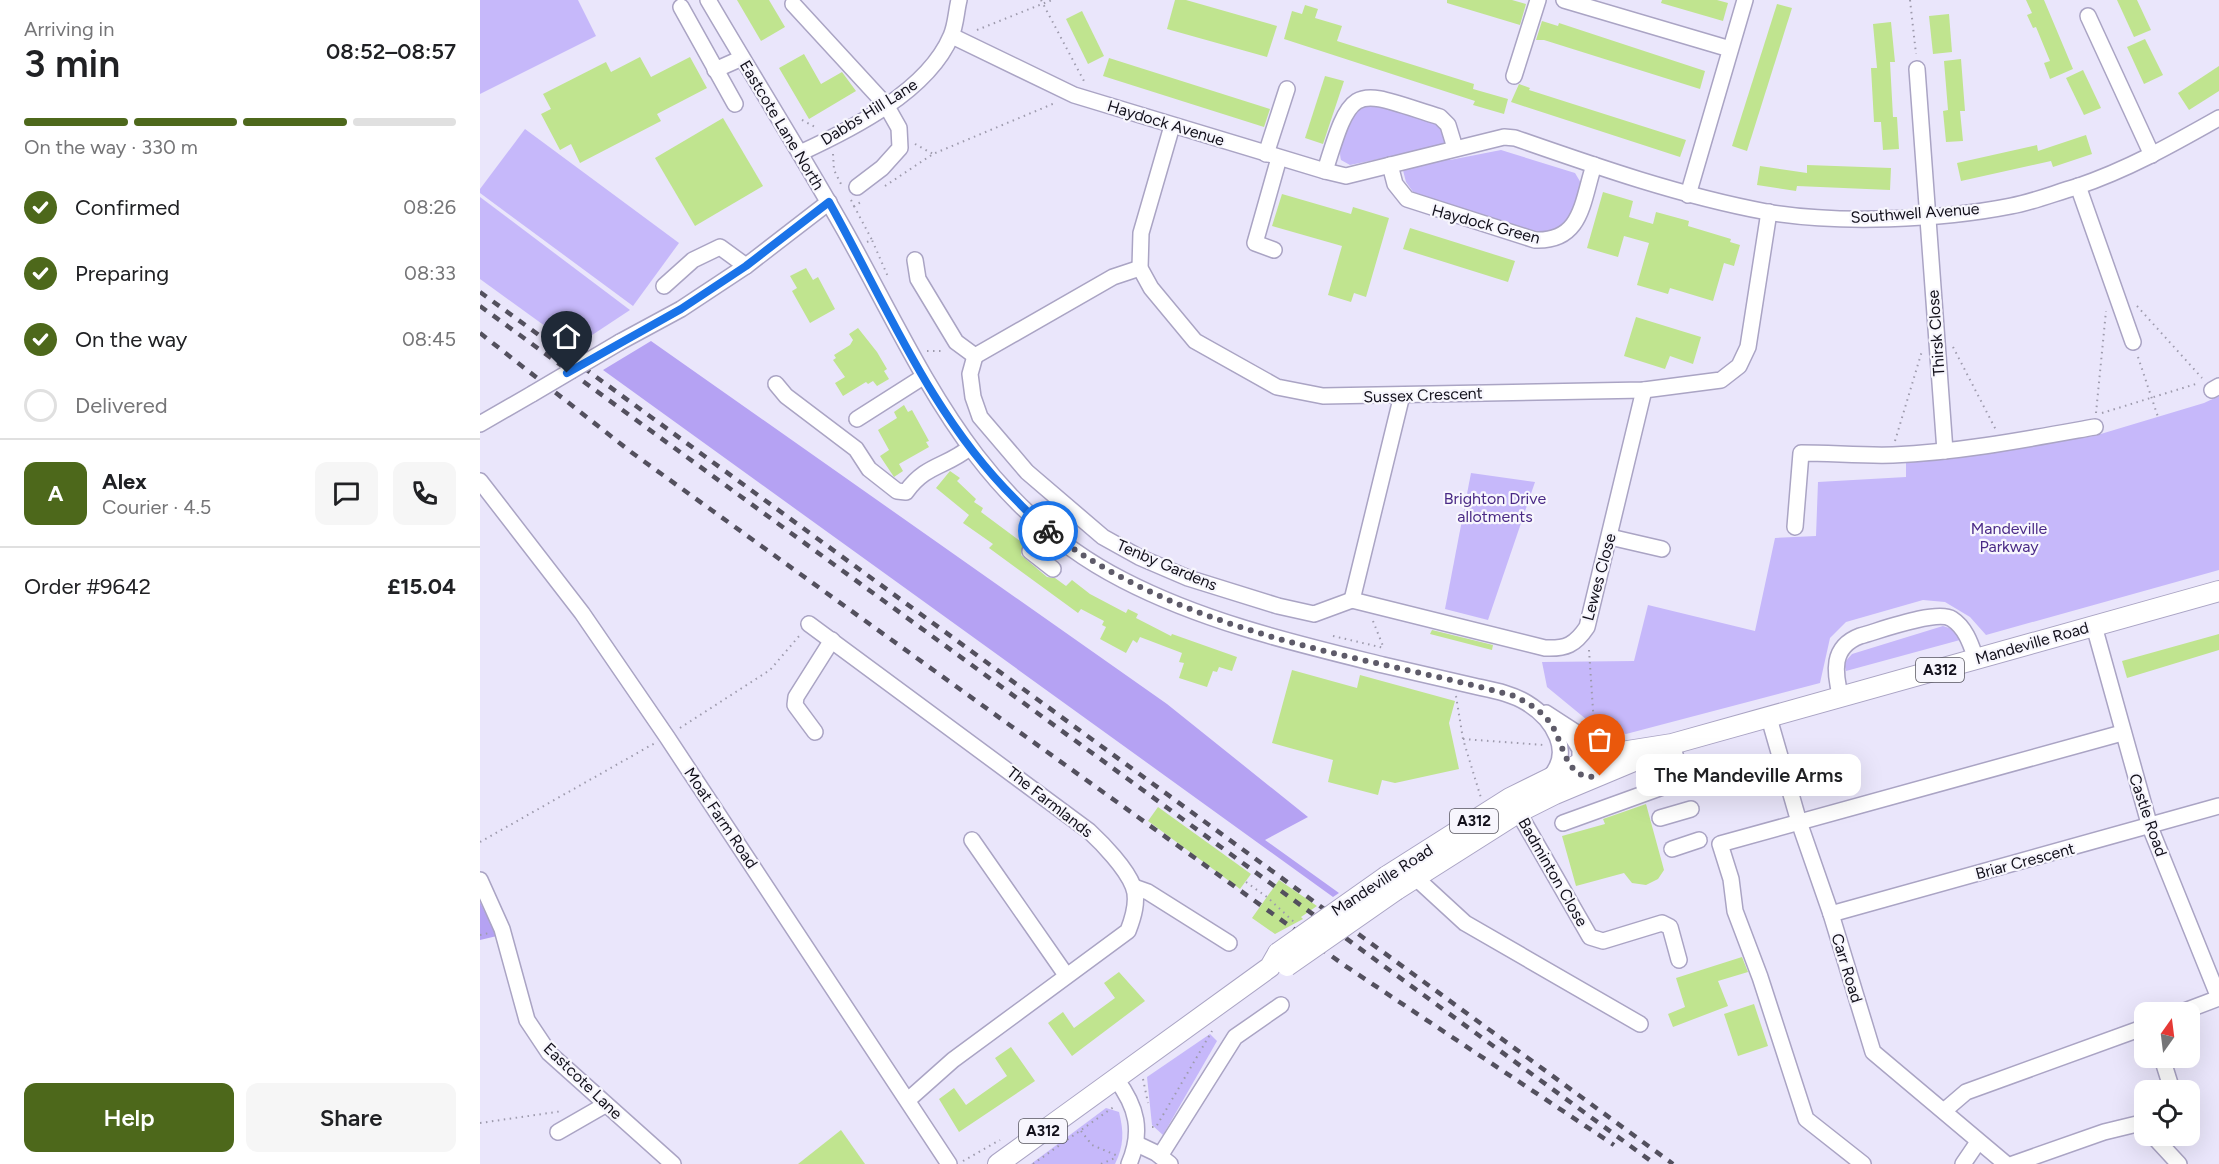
<!DOCTYPE html>
<html lang="en">
<head>
<meta charset="utf-8">
<style>
  :root { --surface:#fff; --page:#f6f6f6; --text:#202124; --muted:#757577; --line:#e0e0e0; --accent:#4d681b }
  body { margin:0; font-family:Figtree,sans-serif; background:var(--page); color:var(--text); height:100vh; display:flex; flex-direction:column; font-size:22px; white-space:nowrap }
  * { box-sizing:border-box; margin:0 }
  p { font-size:20px; color:var(--muted) }
  .icon { flex:none; width:33px; height:33px; fill:none; stroke:currentColor; stroke-width:2; stroke-linecap:round; stroke-linejoin:round }
  .map { position:relative; flex:1; overflow:hidden }
  .sheet { display:flex; flex-direction:column; background:var(--surface); width:480px }
  .sheet>* { flex:none }
  .needle { width:39px; rotate:14deg }
  .fabs { position:absolute; left:1654px; top:1002px; display:grid; gap:12px }
  .fabs a { display:grid; place-items:center; width:66px; height:66px; border-radius:12px; background:var(--surface); box-shadow:0 6px 24px #0002; font-size:30px }
  .pin { position:absolute; display:grid; place-items:center; width:51px; height:51px; color:#fff; margin:-62px -26px; border-radius:50% 50% 50% 0; rotate:-45deg; box-shadow:0 0 6px #0007 }
  .pin .icon { rotate:45deg }
  .courier { position:absolute; display:grid; place-items:center; width:60px; height:60px; margin:-30px; border:4px solid #1a73e8; border-radius:50%; background:#fff; color:#222; box-shadow:0 2px 8px #0007 }
  .bubble { position:absolute; height:42px; border-radius:12px; background:var(--surface); box-shadow:0 6px 24px #0002; font-size:20px; font-weight:600; line-height:42px; text-align:center }
  .summary em { font-style:normal; font-weight:600 }
  .summary div { display:flex; flex-direction:column-reverse }
  .summary { display:flex; align-items:center; justify-content:space-between; height:102px; padding:0 24px }
  h1 { font-size:39px; font-weight:600; line-height:45px }
  .bar { display:grid; grid-template-columns:repeat(4,1fr); gap:9px 6px; align-content:center; height:72px; padding:0 24px }
  .bar i { height:8px; border-radius:4px; background:var(--line) }
  .bar .selected { background:var(--accent) }
  .bar p { grid-column:span 4 }
  .line { display:flex; align-items:center; gap:15px; padding:0 24px; border-top:2px solid var(--line) }
  .line div { flex:1 }
  .round { display:grid; place-items:center; flex:none; width:63px; height:63px; border-radius:12px; background:var(--page) }
  ol { padding:0 24px; list-style:none }
  li { display:flex; align-items:center; gap:18px; height:66px }
  li p { margin-inline-start:auto }
  li .icon { padding:6px; border-radius:50%; background:var(--accent); color:#fff; stroke-width:4 }
  li:last-child { color:var(--muted) }
  li i { width:33px; height:33px; border:3px solid var(--line); border-radius:50% }
  .primary-button { display:flex; gap:12px; margin-top:auto; padding:12px 24px }
  .primary-button a { flex:1; height:69px; border-radius:12px; background:var(--accent); color:#fff; font-size:24px; font-weight:600; line-height:69px; text-align:center }
  .primary-button a+a { background:var(--page); color:var(--text) }
  main { display:flex; flex:1; min-height:0 }
  .map>svg:first-child { display:block }
  .green { fill:#c6b8fa }
  .forest { fill:#b5a2f3 }
  .building { fill:#c0e48f }
  .lines { fill:none; stroke-linecap:round; stroke-linejoin:round }
  .minor-casing { stroke:#aaa4c4; stroke-width:18 }
  .major-casing { stroke:#aaa4c4; stroke-width:22 }
  .path { stroke:#9e9bad; stroke-width:2; stroke-dasharray:1.5 4.5; stroke-linecap:butt }
  .minor { stroke:#fff; stroke-width:15 }
  .major { stroke:#fff; stroke-width:20 }
  .rail { stroke:#53505e; stroke-width:4.5; stroke-dasharray:8 8; stroke-linecap:butt }
  .minor-bridge-casing { stroke:#aaa4c4; stroke-width:18; stroke-linecap:butt }
  .major-bridge-casing { stroke:#aaa4c4; stroke-width:22; stroke-linecap:butt }
  .minor-bridge { stroke:#fff; stroke-width:15 }
  .major-bridge { stroke:#fff; stroke-width:20 }
  .done { stroke:#5e5b69; stroke-width:6; stroke-dasharray:0 10.8 }
  .route { stroke:#1a73e8; stroke-width:8 }
  .labels { text-anchor:middle; dominant-baseline:central; stroke-width:4.5; stroke-linejoin:round; paint-order:stroke }
  .shield { fill:#f7f6fd; stroke:#57555f; stroke-width:1.5 }
  .shield-label { font-size:15px; font-weight:bold; fill:#12101b }
  .street-label { font-size:16px; fill:#12101b; stroke:#f7f6fd }
  .park-label { font-size:16px; fill:#4a2a86; stroke:#f7f6fd }
</style>
</head>
<body>
<main>
<section class="sheet">
<div class="summary"><div><h1>3 min</h1><p>Arriving in</p></div><em>08:52–08:57</em></div>
<div class="bar"><i class="selected"></i><i class="selected"></i><i class="selected"></i><i></i><p>On the way · 330 m</p></div>
<ol>
<li><svg class="icon" aria-label="check" viewBox="0 0 24 24"><path d="M5 12l5 5 9-10"/></svg>Confirmed<p>08:26</p></li>
<li><svg class="icon" aria-label="check" viewBox="0 0 24 24"><path d="M5 12l5 5 9-10"/></svg>Preparing<p>08:33</p></li>
<li><svg class="icon" aria-label="check" viewBox="0 0 24 24"><path d="M5 12l5 5 9-10"/></svg>On the way<p>08:45</p></li>
<li><i></i>Delivered</li>
</ol>
<div class="line" style="height:108px"><b class="round" style="background:var(--accent);color:#fff">A</b><div><b>Alex</b><p>Courier · 4.5</p></div><a class="round"><svg class="icon" aria-label="chat" viewBox="0 0 24 24"><path d="M4 5h16v11H9l-5 4z"/></svg></a><a class="round"><svg class="icon" aria-label="phone" viewBox="0 0 24 24"><path d="M5 4h4l2 5-3 2q2 4 5 5l2-3 5 2v4C11 20 4 13 5 4z"/></svg></a></div>
<div class="line" style="height:78px"><div>Order #9642</div><b>£15.04</b></div>
<div class="primary-button"><a>Help</a><a>Share</a></div>
</section>
<div class="map">
<svg width="1739" height="1164" viewBox="0 0 1739 1164">
  <rect width="100%" height="100%" fill="#eae6fb"/>
  <g class="green">
    <polygon points="0,0 98,0 116,36 0,94"/>
    <path d="M896,102l61,19 9,16 4,23 51,-10 74,23 6,10 -12,38 -11,11 -19,1 -123,-37 -10,-14 -7,-27 -49,10 -9,-5c-4,-15 5,-46 20,-54 4,-2 10,-3 15,-4z"/>
    <polygon points="45,129 199,243 153,306 0,193 0,189"/>
    <polygon points="0,197 150,310 94,347 0,279"/>
    <polygon points="1739,396 1739,570 1506,635 1490,617 1465,602 1443,600 1366,622 1350,638 1340,683 1146,734 1112,724 1067,687 1062,662 1154,661 1168,605 1275,631 1295,538 1336,536 1338,482 1426,477 1426,463 1614,436 1724,403"/>
    <polygon points="991,473 1055,482 1008,620 965,609"/>
    <polygon points="1463,626 1472,629 1480,640 1366,671 1364,663 1372,654"/>
    <polygon points="730,1034 737,1041 683,1135 672,1125 667,1077"/>
    <path d="M626,1108l13,4c5,20 5,33 -4,52h-84z"/>
  </g>
  <g class="forest">
    <polygon points="171,341 687,704 828,817 785,840 859,893 853,897 123,370"/>
    <polygon points="0,902 17,936 0,940"/>
  </g>
  <g class="building">
    <polygon points="257,0 289,0 305,27 281,41"/>
    <polygon points="695,0 706,0 797,26 787,57 687,29"/>
    <polygon points="967,0 1032,0 1046,4 1040,25 967,3"/>
    <polygon points="1182,0 1237,0 1248,3 1243,21 1181,3"/>
    <polygon points="1546,0 1564,0 1593,69 1570,79 1564,63 1570,61 1556,27 1553,28 1547,15 1552,13"/>
    <polygon points="1637,0 1657,0 1671,30 1654,37"/>
    <polygon points="1297,4 1312,8 1267,151 1252,146"/>
    <polygon points="825,5 838,9 835,18 862,26 857,41 994,84 993,89 1028,99 1024,114 993,105 995,101 804,39 812,11 822,14"/>
    <polygon points="602,11 624,56 608,64 586,19"/>
    <polygon points="1469,14 1472,52 1453,54 1449,16"/>
    <polygon points="1062,21 1078,26 1079,23 1225,71 1220,89 1064,40 1056,40"/>
    <polygon points="1411,22 1415,62 1410,62 1413,117 1417,117 1419,149 1403,150 1401,122 1394,122 1391,68 1397,68 1393,24"/>
    <polygon points="1665,39 1683,75 1664,84 1647,47"/>
    <polygon points="324,54 341,84 362,72 376,91 329,119 299,68"/>
    <polygon points="160,57 171,77 210,57 227,88 177,114 181,121 100,163 91,144 80,150 61,114 71,109 63,94 126,62 131,72"/>
    <polygon points="629,58 790,109 784,127 623,76"/>
    <polygon points="1481,59 1485,111 1480,111 1483,141 1466,142 1463,111 1468,110 1464,61"/>
    <polygon points="1739,66 1739,91 1709,110 1698,93"/>
    <polygon points="1603,70 1621,108 1604,115 1586,78"/>
    <polygon points="845,76 864,81 843,144 825,138"/>
    <polygon points="1039,84 1050,88 1049,90 1206,140 1200,157 1031,102"/>
    <polygon points="243,118 283,186 215,226 175,158"/>
    <polygon points="1606,135 1612,154 1573,167 1571,161 1481,181 1477,163 1557,145 1558,151"/>
    <polygon points="1327,165 1411,168 1410,190 1317,186 1316,191 1277,185 1280,166 1327,173"/>
    <polygon points="1123,192 1153,201 1149,217 1173,224 1176,212 1209,221 1208,226 1251,239 1250,242 1260,245 1254,266 1244,263 1233,301 1190,288 1188,294 1157,285 1169,243 1144,236 1138,257 1107,248"/>
    <polygon points="802,194 871,214 873,207 909,218 886,297 874,293 871,302 848,295 862,246 792,226"/>
    <polygon points="930,228 1035,261 1028,282 923,249"/>
    <polygon points="326,268 333,280 338,277 355,309 330,323 312,291 317,288 310,276"/>
    <polygon points="1156,317 1221,337 1213,364 1190,356 1185,369 1144,356"/>
    <polygon points="378,328 397,352 407,369 404,371 409,379 397,386 393,381 388,384 386,382 363,396 355,383 365,377 353,360 356,358 354,355 370,345 373,340 369,334"/>
    <polygon points="424,405 428,412 432,410 449,441 446,442 449,447 419,464 423,471 414,477 400,456 409,450 398,430 417,418 414,412"/>
    <polygon points="470,471 480,478 477,481 496,499 494,502 503,508 501,512 544,544 541,555 567,577 575,578 586,586 592,580 610,594 646,613 648,609 658,614 656,618 691,636 692,634 757,657 752,671 739,667 737,672 733,671 727,687 699,678 704,663 699,662 702,653 660,637 657,643 653,640 646,653 620,639 626,627 622,625 624,621 601,609 598,613 509,548 513,544 483,523 489,515 456,488"/>
    <polygon points="952,630 1013,645 1012,650 950,634"/>
    <polygon points="1739,634 1739,650 1647,678 1642,661"/>
    <polygon points="812,670 877,688 880,675 975,701 969,723 979,769 915,783 902,780 898,795 848,782 853,760 792,743"/>
    <polygon points="1166,804 1184,870 1178,879 1166,885 1152,883 1144,873 1096,886 1082,836 1125,824 1123,819"/>
    <polygon points="678,807 771,874 760,889 668,821"/>
    <polygon points="799,880 837,906 821,917 823,919 795,934 772,918"/>
    <polygon points="1262,957 1268,972 1238,981 1248,1006 1193,1027 1188,1014 1205,1007 1196,978"/>
    <polygon points="639,972 665,1001 592,1056 568,1023 583,1012 594,1028 635,998 624,983"/>
    <polygon points="1274,1004 1288,1046 1258,1056 1244,1014"/>
    <polygon points="531,1047 555,1081 479,1132 459,1099 474,1088 486,1105 527,1076 515,1058"/>
    <polygon points="361,1130 385,1164 318,1164"/>
  </g>
  <g class="lines">
    <g class="minor-casing">
      <g id="minor">
        <path d="M228,0c45,77 93,153 137,231 76,136 129,273 278,349 81,42 171,63 260,85 30,7 60,14 91,21 18,4 37,7 53,17 26,16 48,50 21,76"/>
        <polyline points="1084,0 1250,49"/>
        <polyline points="313,4 406,105 419,128 420,148 402,168 377,187"/>
        <polyline points="201,7 255,104"/>
        <polyline points="1608,16 1672,155"/>
        <path d="M472,36l122,59 251,76 21,5 158,-39 11,1c83,29 166,58 252,74 70,12 174,8 244,-6 22,-4 44,-13 65,-19 51,-17 97,-43 143,-69"/>
        <polyline points="1437,69 1465,451"/>
        <polyline points="235,70 262,58"/>
        <polyline points="1034,76 1058,0"/>
        <polyline points="692,126 661,233 660,268 671,288 715,341 797,387 843,396 1164,390 1241,380 1259,366 1268,347 1289,212"/>
        <path d="M320,153c52,-24 128,-62 151,-117 5,-11 5,-24 8,-36"/>
        <polyline points="786,154 807,89"/>
        <path d="M910,165l5,19 12,15 128,41c47,2 47,-38 59,-75"/>
        <path d="M845,171c28,-92 29,-81 115,-54l8,8 7,23"/>
        <polyline points="1598,186 1653,342"/>
        <polyline points="1208,195 1265,0"/>
        <polyline points="794,250 775,243 799,158"/>
        <polyline points="435,260 438,279 476,342 495,356"/>
        <polyline points="184,286 213,260 240,247 266,266"/>
        <polyline points="140,342 201,309 266,266 349,202"/>
        <polyline points="495,356 490,374 493,397 500,417 547,472 623,537 659,557 708,578 798,606 834,614 872,600"/>
        <polyline points="495,356 633,277 660,268"/>
        <path d="M296,384l10,12 70,53 13,20 28,22 9,1c20,-28 40,-25 63,-44"/>
        <polyline points="1732,390 1739,386"/>
        <polyline points="377,419 443,377"/>
        <polyline points="0,424 52,394"/>
        <polyline points="0,481 102,613 187,737 469,1164"/>
        <path d="M1315,527l6,-74c30,0 62,3 92,2 68,-3 135,-16 202,-28"/>
        <polyline points="1130,537 1182,549"/>
        <polyline points="550,551 573,569"/>
        <path d="M872,600l193,48c21,1 30,-3 42,-21l57,-237"/>
        <polyline points="872,600 922,395"/>
        <path d="M329,624l280,207c14,13 37,37 44,55 6,14 0,32 -5,45l-175,129 -45,40"/>
        <polyline points="1614,626 1670,827 1739,998"/>
        <path d="M1361,698c-7,-26 -10,-51 19,-62 19,-5 77,-27 92,-17 14,9 19,26 24,40"/>
        <polyline points="1066,713 1103,737 1141,750"/>
        <polyline points="1289,718 1319,822 1351,914 1393,1052 1526,1164"/>
        <polyline points="1087,729 1100,749 1100,773"/>
        <polyline points="335,732 315,705 316,697 352,640"/>
        <polyline points="1192,744 1198,765"/>
        <polyline points="1033,803 1110,937 1123,941 1182,923 1190,927 1199,960"/>
        <polyline points="1180,818 1211,809"/>
        <polyline points="1083,823 1202,780"/>
        <polyline points="492,840 586,975"/>
        <polyline points="1192,849 1219,840"/>
        <polyline points="936,878 985,923 1160,1024"/>
        <polyline points="0,880 22,929 47,1020 69,1053 193,1164"/>
        <polyline points="654,887 668,892 749,943"/>
        <polyline points="1351,914 1739,806"/>
        <polyline points="1702,1012 1739,998"/>
        <polyline points="1682,1058 1692,1090"/>
        <path d="M636,1079c21,28 27,52 13,85"/>
        <polyline points="1465,1110 1486,1092 1665,1027"/>
        <polyline points="78,1132 125,1105"/>
        <polyline points="1673,1136 1699,1164"/>
        <polyline points="657,1144 676,1153 690,1164"/>
        <polyline points="680,1156 755,1037 801,1005"/>
        <polyline points="1383,1164 1326,1119 1280,977 1255,911 1251,879 1240,844 1642,733"/>
        <polyline points="1483,1164 1498,1142"/>
        <polyline points="1533,1164 1624,1132 1661,1123"/>
      </g>
    </g>
    <g class="major-casing">
      <g id="major">
        <polyline points="907,876 1030,798 1101,763 1129,754 1192,744 1739,591"/>
        <polyline points="916,890 1039,812 1075,794 1173,753"/>
        <polyline points="518,1164 790,967 798,953"/>
      </g>
    </g>
    <g class="path">
      <polyline points="561,0 605,83"/>
      <polyline points="1430,0 1436,54"/>
      <polyline points="497,30 572,0"/>
      <polyline points="322,120 337,128"/>
      <polyline points="435,144 453,154"/>
      <polyline points="353,154 354,170 361,184"/>
      <polyline points="405,186 453,154 575,103"/>
      <polyline points="371,200 374,206 381,202"/>
      <polyline points="374,206 392,240"/>
      <polyline points="387,242 392,240 409,279"/>
      <polyline points="1657,306 1722,378"/>
      <polyline points="1473,347 1516,430"/>
      <polyline points="447,351 465,351"/>
      <polyline points="1658,357 1678,417"/>
      <polyline points="1616,413 1626,311"/>
      <polyline points="1622,413 1719,383"/>
      <polyline points="1415,441 1442,351"/>
      <polyline points="893,621 903,646"/>
      <polyline points="853,636 904,648"/>
      <polyline points="1109,650 1114,725"/>
      <polyline points="976,696 983,739 1001,798"/>
      <polyline points="200,728 290,670 320,635"/>
      <polyline points="983,739 1064,745"/>
      <polyline points="0,842 175,743"/>
      <polyline points="766,882 787,897 814,922"/>
      <polyline points="0,935 9,933"/>
      <polyline points="663,1079 668,1103"/>
      <polyline points="0,1123 83,1111"/>
      <polyline points="672,1127 676,1127 732,1031"/>
      <polyline points="601,1131 612,1145 638,1156"/>
      <polyline points="483,1161 520,1140"/>
      <polyline points="553,1164 635,1106"/>
      <polyline points="621,1164 635,1158"/>
    </g>
    <use href="#minor" class="minor"/>
    <use href="#major" class="major"/>
    <g class="rail">
      <polyline points="0,292 1193,1164"/>
      <polyline points="0,306 1175,1164"/>
      <polyline points="0,333 151,452 531,726 864,965 1134,1145"/>
    </g>
    <g class="minor-bridge-casing">
      <polyline id="minor-bridge" points="52,394 140,342"/>
    </g>
    <g class="major-bridge-casing">
      <g id="major-bridge">
        <polyline points="798,953 907,876"/>
        <polyline points="807,966 916,890"/>
      </g>
    </g>
    <use href="#minor-bridge" class="minor-bridge"/>
    <use href="#major-bridge" class="major-bridge"/>
  </g>
  <g class="lines">
    <path class="done" d="M568,531c99,74 217,108 337,134 43,10 87,19 129,31 14,7 28,15 37,28 14,21 14,59 49,52"/>
    <path class="route" d="M87,373l114,-64 65,-43 83,-64c57,102 102,214 186,297 11,11 21,23 33,32"/>
  </g>
  <g class="labels">
    <g class="shield">
      <rect x="1436" y="658" width="48" height="24" rx="4.5"/>
      <rect x="970" y="809" width="48" height="24" rx="4.5"/>
      <rect x="539" y="1119" width="48" height="24" rx="4.5"/>
    </g>
    <g class="shield-label">
      <text x="1460" y="670">A312</text>
      <text x="994" y="821">A312</text>
      <text x="563" y="1131">A312</text>
    </g>
    <g class="street-label">
      <text transform="translate(389 112) rotate(-32)">Dabbs Hill Lane</text>
      <text transform="translate(686 123) rotate(17)">Haydock Avenue</text>
      <text transform="translate(302 125) rotate(59)">Eastcote Lane North</text>
      <text transform="translate(1435 213) rotate(-4)">Southwell Avenue</text>
      <text transform="translate(1006 224) rotate(15)">Haydock Green</text>
      <text transform="translate(1456 333) rotate(-94)">Thirsk Close</text>
      <text transform="translate(943 395) rotate(-2)">Sussex Crescent</text>
      <text transform="translate(687 565) rotate(23)">Tenby Gardens</text>
      <text transform="translate(1119 577) rotate(-75)">Lewes Close</text>
      <text transform="translate(1552 643) rotate(-16)">Mandeville Road</text>
      <text transform="translate(570 802) rotate(38)">The Farmlands</text>
      <text transform="translate(1668 815) rotate(71)">Castle Road</text>
      <text transform="translate(241 818) rotate(56)">Moat Farm Road</text>
      <text transform="translate(1545 861) rotate(-15)">Briar Crescent</text>
      <text transform="translate(1073 872) rotate(60)">Badminton Close</text>
      <text transform="translate(902 880) rotate(-33)">Mandeville Road</text>
      <text transform="translate(1367 968) rotate(73)">Carr Road</text>
      <text transform="translate(103 1081) rotate(44)">Eastcote Lane</text>
    </g>
    <g class="park-label">
      <text x="1015" y="498">Brighton Drive<tspan x="1015" dy="18">allotments</tspan></text>
      <text x="1529" y="528">Mandeville<tspan x="1529" dy="18">Parkway</tspan></text>
    </g>
  </g>
</svg>
<div class="fabs">
<a><svg class="needle" viewBox="-14 -14 28 28"><path d="M0-13l5 13h-10z" fill="#e53935"/><path d="M0 13l5-13h-10z" fill="#757577"/></svg></a>
<a><svg class="icon" aria-label="locate" viewBox="0 0 24 24"><circle cx="12" cy="12" r="6"/><path d="M12 2v4M12 18v4M2 12h4M18 12h4"/></svg></a>
</div>
<div class="pin" style="left:1120px;top:776px;background:#ea580c"><svg class="icon" aria-label="bag" viewBox="0 0 24 24"><path d="M5 8h14l-1 12H6zM9 8a3 3 0 0 1 6 0"/></svg></div>
<div class="pin" style="left:87px;top:373px;background:#1f2937"><svg class="icon" aria-label="home" viewBox="0 0 24 24"><path d="M3 11l9-7 9 7M6 9v11h12V9"/></svg></div>
<div class="courier" style="left:568px;top:531px"><svg class="icon" aria-label="bike" viewBox="0 0 24 24"><circle cx="6" cy="16" r="4"/><circle cx="18" cy="16" r="4"/><path d="M6 16l4-8h5l3 8M10 8l3 8H6M13 5h3"/></svg></div>
<div class="bubble" style="left:1156px;top:754px;width:225px">The Mandeville Arms</div>
</div>
</main>
</body>
</html>
